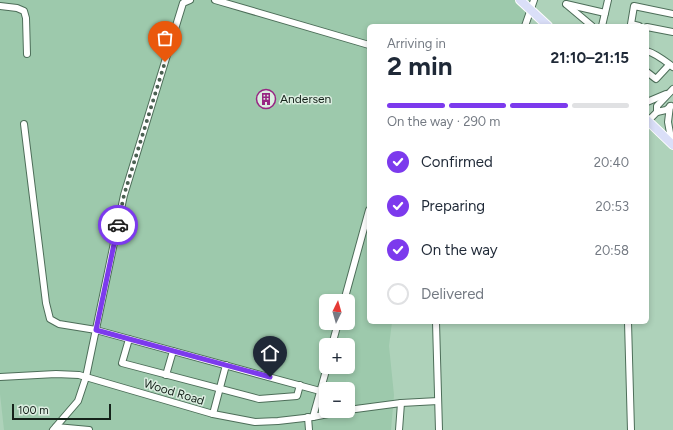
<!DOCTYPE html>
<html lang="en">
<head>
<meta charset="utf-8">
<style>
  :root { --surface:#fff; --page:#f2f2f3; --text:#1f2937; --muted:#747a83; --line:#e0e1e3; --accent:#7c3aed }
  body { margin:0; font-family:Figtree,sans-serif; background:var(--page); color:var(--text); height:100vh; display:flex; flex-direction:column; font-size:15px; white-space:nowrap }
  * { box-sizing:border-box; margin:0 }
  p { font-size:13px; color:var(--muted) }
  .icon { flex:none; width:22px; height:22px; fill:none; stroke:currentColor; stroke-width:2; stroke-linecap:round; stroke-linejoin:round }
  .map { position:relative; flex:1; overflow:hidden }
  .details { position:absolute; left:367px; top:24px; width:282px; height:300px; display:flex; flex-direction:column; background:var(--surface); border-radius:6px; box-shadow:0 2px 6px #0003 }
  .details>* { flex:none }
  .needle { width:26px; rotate:5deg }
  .tools { position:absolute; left:319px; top:294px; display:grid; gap:8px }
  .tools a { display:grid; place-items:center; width:36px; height:36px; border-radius:6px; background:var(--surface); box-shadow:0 2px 6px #0003; font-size:20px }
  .scale { position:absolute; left:12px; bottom:10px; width:99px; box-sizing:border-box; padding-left:4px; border:2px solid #15221a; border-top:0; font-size:11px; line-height:14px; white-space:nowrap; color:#15221a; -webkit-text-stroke:3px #dceee1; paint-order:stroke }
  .pin { position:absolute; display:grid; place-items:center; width:34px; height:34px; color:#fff; margin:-41px -17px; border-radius:50% 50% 50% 0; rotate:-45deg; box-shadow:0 0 4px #0007 }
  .pin .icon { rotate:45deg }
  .courier { position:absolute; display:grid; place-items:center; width:40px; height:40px; margin:-20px; border:3px solid #7c3aed; border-radius:50%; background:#fff; color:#222; box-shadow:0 1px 5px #0007 }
  .summary em { font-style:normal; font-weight:700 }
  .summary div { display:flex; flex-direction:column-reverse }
  .summary { display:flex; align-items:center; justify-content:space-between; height:68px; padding:0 20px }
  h1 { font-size:26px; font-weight:700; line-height:30px }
  .bar { display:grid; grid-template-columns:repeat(4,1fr); gap:6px 4px; align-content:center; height:48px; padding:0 20px }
  .bar i { height:5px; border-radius:3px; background:var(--line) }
  .bar .current { background:var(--accent) }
  .bar p { grid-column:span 4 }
  ol { padding:0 20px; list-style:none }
  li { display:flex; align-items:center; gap:12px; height:44px }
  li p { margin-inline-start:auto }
  li .icon { padding:4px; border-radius:50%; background:var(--accent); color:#fff; stroke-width:4 }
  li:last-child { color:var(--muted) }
  li i { width:22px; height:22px; border:2px solid var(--line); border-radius:50% }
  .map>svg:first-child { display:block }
  .built { fill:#9dc9ac; fill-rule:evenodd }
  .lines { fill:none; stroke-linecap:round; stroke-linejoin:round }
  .minor-casing { stroke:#4d6e59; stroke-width:8 }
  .major-casing { stroke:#fff; stroke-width:10 }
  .minor { stroke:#fff; stroke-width:6 }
  .major { stroke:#dadff8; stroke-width:8 }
  .done { stroke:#4b6052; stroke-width:4; stroke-dasharray:0 7.2 }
  .route { stroke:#7c3aed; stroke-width:5 }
  .labels { text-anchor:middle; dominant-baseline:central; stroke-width:3; stroke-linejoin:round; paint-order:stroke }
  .poi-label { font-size:12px; fill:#15221a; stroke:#dceee1; text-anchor:start }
  .street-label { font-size:12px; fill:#15221a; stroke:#dceee1 }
</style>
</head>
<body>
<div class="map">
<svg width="673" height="430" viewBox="0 0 673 430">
  <rect width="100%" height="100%" fill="#aed2ba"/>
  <path class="built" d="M0,0h534l-9,26h-156v296h23l-3,24 5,49 -3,35h-387l-4,-36zM326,301h22v22h-22zM326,345h22v22h-22zM326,389h22v22h-22z"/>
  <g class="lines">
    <g class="minor-casing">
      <g id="minor">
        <polyline points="215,0 369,45"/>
        <polyline points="566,4 605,13"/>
        <polyline points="567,5 592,26"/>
        <polyline points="0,6 17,8 24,11 26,18 27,54"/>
        <polyline points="525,26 534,0"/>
        <polyline points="602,26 608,0"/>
        <polyline points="639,26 631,24 634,6 673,14"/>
        <polyline points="647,27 673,32"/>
        <path d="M647,51c10,3 18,10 26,16"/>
        <polyline points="647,72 656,79 669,65"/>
        <polyline points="647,102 666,94"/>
        <polyline points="670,106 668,122 672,144"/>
        <polyline points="657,112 657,106 673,89"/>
        <polyline points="648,121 657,112 666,110 671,106"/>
        <polyline points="24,124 46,303 50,319 59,324 96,330 320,391"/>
        <polyline points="344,301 369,210"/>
        <polyline points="436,322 439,430"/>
        <polyline points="628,322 631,430"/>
        <polyline points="129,339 122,363 259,399 297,396 300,385"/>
        <polyline points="332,345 338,323"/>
        <polyline points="166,375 173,351"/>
        <polyline points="0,377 56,374 79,375 213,414 255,422 278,421 313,417 343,411"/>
        <polyline points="348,410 401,403 438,401"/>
        <polyline points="213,414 226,365"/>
        <polyline points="308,417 309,430"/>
        <polyline points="313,417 327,367"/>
        <polyline points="56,427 89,430"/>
        <polyline points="53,430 78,401 86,377 124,195 183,3 190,0"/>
        <polyline points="399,430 401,403"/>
      </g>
    </g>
    <g class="major-casing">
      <g id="major">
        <polyline points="520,0 548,26"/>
        <polyline points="647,120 673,145"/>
      </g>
    </g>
    <use href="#minor" class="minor"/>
    <use href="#major" class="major"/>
  </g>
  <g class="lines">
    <polyline class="done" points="118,225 124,195 165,62"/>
    <polyline class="route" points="118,225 96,330 270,377"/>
  </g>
  <defs>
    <g id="building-ring" transform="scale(1)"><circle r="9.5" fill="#dceee1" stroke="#982583" stroke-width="1.5"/><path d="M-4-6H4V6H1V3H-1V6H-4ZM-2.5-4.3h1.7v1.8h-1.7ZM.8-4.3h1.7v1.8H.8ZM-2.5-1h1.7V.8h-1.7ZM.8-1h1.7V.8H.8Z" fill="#982583"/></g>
  </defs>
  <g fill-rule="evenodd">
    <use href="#building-ring" x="266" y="99"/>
  </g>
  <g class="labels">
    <g class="poi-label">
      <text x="280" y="99">Andersen</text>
    </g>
    <g class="street-label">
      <text transform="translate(174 392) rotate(17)">Wood Road</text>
    </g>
  </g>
</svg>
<div class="tools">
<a><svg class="needle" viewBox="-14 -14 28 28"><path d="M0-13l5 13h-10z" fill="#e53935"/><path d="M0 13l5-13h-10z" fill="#747a83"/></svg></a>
<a>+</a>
<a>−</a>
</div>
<div class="scale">100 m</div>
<div class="pin" style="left:165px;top:62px;background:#ea580c"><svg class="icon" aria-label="bag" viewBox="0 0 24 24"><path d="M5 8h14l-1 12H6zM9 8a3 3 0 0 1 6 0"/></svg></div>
<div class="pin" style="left:270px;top:377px;background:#1f2937"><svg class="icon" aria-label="home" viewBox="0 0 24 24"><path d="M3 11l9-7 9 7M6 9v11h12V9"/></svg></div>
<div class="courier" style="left:118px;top:225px"><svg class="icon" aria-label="car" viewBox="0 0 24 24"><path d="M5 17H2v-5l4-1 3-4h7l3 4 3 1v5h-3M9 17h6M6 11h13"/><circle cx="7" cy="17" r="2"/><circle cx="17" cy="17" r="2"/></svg></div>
<section class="details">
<div class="summary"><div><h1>2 min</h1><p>Arriving in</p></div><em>21:10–21:15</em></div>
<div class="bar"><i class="current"></i><i class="current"></i><i class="current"></i><i></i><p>On the way · 290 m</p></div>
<ol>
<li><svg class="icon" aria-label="check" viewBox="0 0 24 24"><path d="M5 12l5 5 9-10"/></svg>Confirmed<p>20:40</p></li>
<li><svg class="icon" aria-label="check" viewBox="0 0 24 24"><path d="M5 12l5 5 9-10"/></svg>Preparing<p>20:53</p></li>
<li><svg class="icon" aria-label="check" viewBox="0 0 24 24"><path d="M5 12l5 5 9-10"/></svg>On the way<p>20:58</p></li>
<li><i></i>Delivered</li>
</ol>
</section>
</div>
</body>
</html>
